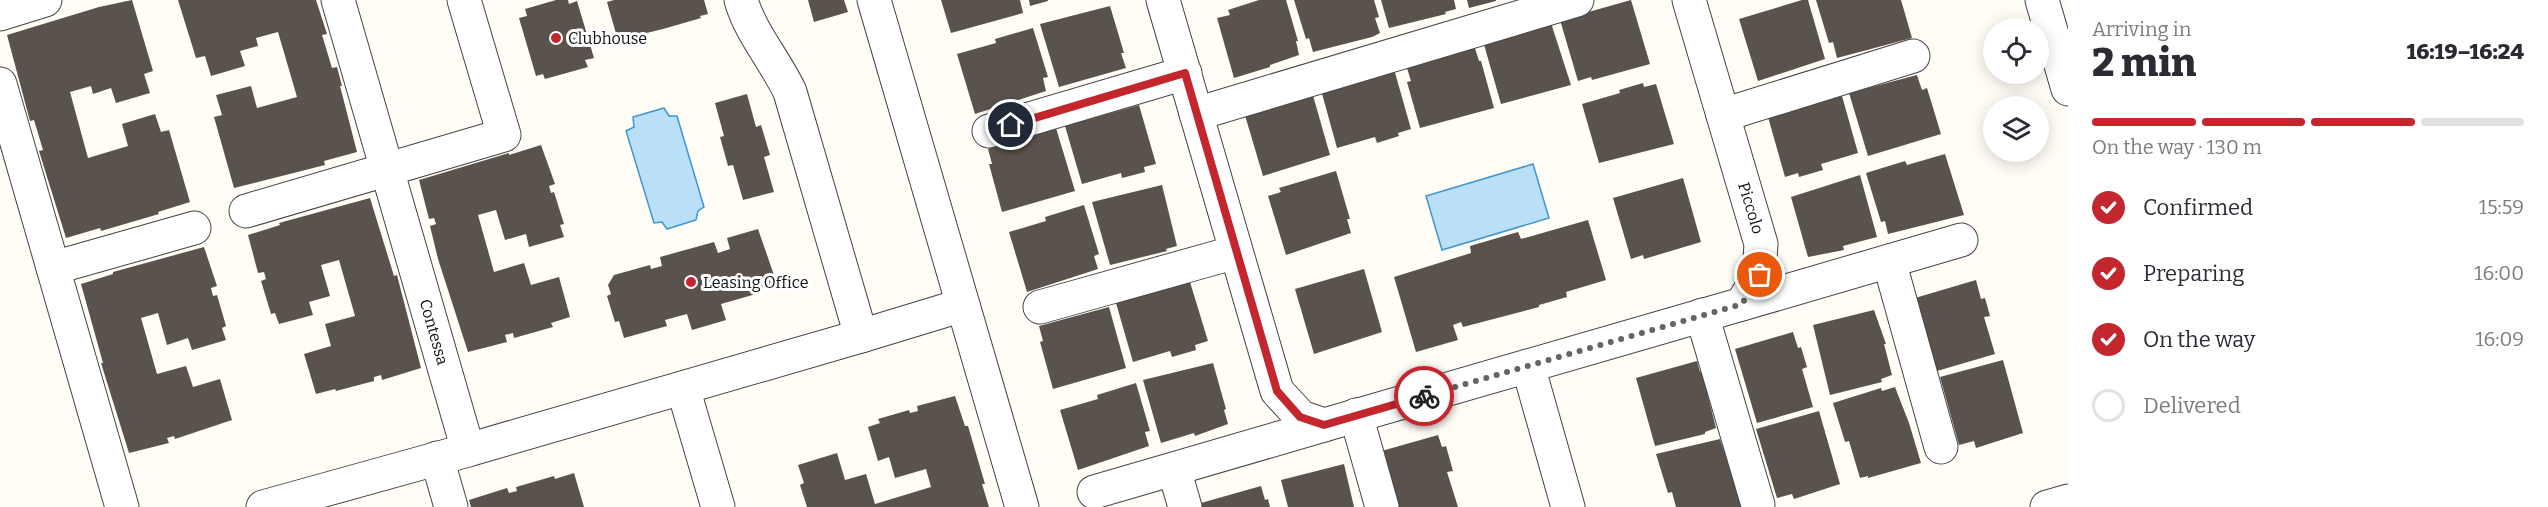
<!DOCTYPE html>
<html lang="en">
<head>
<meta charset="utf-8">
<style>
  :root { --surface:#fff; --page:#f7f7f7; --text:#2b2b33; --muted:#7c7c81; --line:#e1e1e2; --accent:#c4262e }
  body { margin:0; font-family:Bitter,serif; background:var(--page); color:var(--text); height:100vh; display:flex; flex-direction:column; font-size:22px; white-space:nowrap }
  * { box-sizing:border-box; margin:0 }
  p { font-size:20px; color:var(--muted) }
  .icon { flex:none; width:33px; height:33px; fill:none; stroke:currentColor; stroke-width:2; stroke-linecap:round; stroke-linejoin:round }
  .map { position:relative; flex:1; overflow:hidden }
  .side { display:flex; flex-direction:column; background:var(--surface); width:480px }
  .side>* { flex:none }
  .fabs { position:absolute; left:1983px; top:18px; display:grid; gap:12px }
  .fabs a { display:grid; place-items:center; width:66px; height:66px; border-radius:50%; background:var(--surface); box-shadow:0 3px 15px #0003; font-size:30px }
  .pin { position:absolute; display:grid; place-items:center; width:51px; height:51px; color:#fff; margin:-26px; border:3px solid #fff; border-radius:50%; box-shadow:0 2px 6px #0007 }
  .courier { position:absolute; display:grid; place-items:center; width:60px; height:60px; margin:-30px; border:4px solid #c4262e; border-radius:50%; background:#fff; color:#222; box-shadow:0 2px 8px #0007 }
  .head em { font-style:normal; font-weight:800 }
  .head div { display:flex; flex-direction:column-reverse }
  .head { display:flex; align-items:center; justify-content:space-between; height:102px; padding:0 24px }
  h1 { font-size:39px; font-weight:800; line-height:45px }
  .bar { display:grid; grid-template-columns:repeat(4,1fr); gap:9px 6px; align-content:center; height:72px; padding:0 24px }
  .bar i { height:8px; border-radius:4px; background:var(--line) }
  .bar .current { background:var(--accent) }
  .bar p { grid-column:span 4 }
  ol { padding:0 24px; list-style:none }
  li { display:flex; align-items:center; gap:18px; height:66px }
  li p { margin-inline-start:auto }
  li .icon { padding:6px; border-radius:50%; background:var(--accent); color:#fff; stroke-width:4 }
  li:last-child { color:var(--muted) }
  li i { width:33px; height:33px; border:3px solid var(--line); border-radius:50% }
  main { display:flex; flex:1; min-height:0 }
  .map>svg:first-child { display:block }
  .water { fill:#b9e0f7; stroke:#3f96cf; stroke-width:1.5 }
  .building { fill:#5a524d }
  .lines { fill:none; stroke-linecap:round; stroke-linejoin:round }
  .minor-casing { stroke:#444; stroke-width:35 }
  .minor { stroke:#fff; stroke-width:33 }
  .done { stroke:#646461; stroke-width:6; stroke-dasharray:0 10.8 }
  .route { stroke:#c4262e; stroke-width:8 }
  .poi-dot { fill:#c4262e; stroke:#fff; stroke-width:2 }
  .labels { text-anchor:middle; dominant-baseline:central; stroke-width:6; stroke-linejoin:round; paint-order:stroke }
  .poi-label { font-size:16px; fill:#111; stroke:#fff; text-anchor:start }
  .street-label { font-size:16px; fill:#111; stroke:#fff }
</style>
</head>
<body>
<main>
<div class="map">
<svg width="2068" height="507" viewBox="0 0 2068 507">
  <rect width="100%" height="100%" fill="#fffdf5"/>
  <g class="water">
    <polygon points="664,108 669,116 677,116 704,207 698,211 696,220 667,229 662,222 654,223 626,131 634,127 633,117"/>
    <polygon points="1533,164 1549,218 1442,250 1426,196"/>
  </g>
  <g class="building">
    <polygon points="132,0 153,71 144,74 150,93 116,103 111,88 93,94 91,86 70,92 88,158 128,146 122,124 155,114 161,132 169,130 190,202 158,212 159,214 101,231 100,228 66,238 39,151 43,150 34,120 30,121 7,35 99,7"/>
    <polygon points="178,0 316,0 327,34 322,35 332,68 337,67 342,86 340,86 357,152 324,161 325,165 234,188 214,117 222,115 216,95 251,86 257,108 297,97 278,32 256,38 258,46 240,51 245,66 211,76 205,56 196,58"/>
    <polygon points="556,0 568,0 569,4 577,1 594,58 585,60 588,67 545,79 543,74 536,76 519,18 527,16 525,9"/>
    <polygon points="614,0 704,0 708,14 700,16 701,18 663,29 630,37 629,33 617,37 607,2"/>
    <polygon points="808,0 844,0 848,12 814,22"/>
    <polygon points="941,0 1020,0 1023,13 951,33"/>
    <polygon points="1029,0 1048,0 1048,1 1030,6"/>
    <polygon points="1259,0 1286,0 1298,41 1296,41 1299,55 1270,65 1270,67 1234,78 1217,18 1230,15 1228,10"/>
    <polygon points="1294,0 1374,0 1379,17 1375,18 1380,33 1372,37 1313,52 1309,38 1306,39"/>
    <polygon points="1381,0 1454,0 1456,9 1445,12 1446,14 1389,28"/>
    <polygon points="1467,0 1496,0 1496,1 1469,8"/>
    <polygon points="1631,0 1650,64 1592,80 1591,77 1578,81 1560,20"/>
    <polygon points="1802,0 1808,0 1825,59 1758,81 1739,19"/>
    <polygon points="1816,0 1901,0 1912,38 1837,58 1833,42 1829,43"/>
    <polygon points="1110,6 1124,53 1121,53 1126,68 1059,87 1040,24"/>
    <polygon points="1551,23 1571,85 1501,104 1483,41"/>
    <polygon points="1033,28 1048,77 1043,78 1046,91 975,114 957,54 996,43 995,39"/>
    <polygon points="1474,45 1479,61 1481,61 1494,108 1420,128 1407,82 1411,81 1406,65"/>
    <polygon points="1394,69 1411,129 1398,133 1399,136 1377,143 1375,137 1337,148 1321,90"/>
    <polygon points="1917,75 1922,90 1927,88 1941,134 1868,156 1849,93"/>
    <polygon points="1643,83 1644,87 1656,84 1674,144 1599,163 1582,104 1620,93 1619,90"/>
    <polygon points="1312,92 1330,155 1263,176 1244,112"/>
    <polygon points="747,94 756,127 761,125 770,155 764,157 774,192 743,200 733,165 728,166 720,137 724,136 715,103"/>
    <polygon points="1842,96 1858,153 1821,164 1823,170 1799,177 1798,173 1785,177 1768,117"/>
    <polygon points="1139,105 1156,164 1144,167 1145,172 1122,178 1121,173 1082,184 1065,126"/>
    <polygon points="1056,128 1075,191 1002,212 989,164 992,164 988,149"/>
    <polygon points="541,145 555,184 549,186 551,193 554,192 564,224 560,225 564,237 529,247 526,234 505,240 496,210 478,215 494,272 524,263 531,285 559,277 570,317 551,323 553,327 514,338 513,333 505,335 507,342 468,352 438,259 430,226 436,224 434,218 429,219 419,180 509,153 509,155"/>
    <polygon points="1945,154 1964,215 1888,234 1885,221 1881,222 1866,173 1905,161 1907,165"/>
    <polygon points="1336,171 1350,219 1347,219 1351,233 1286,255 1268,196 1281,192 1279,188"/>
    <polygon points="1860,175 1877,237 1843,246 1844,250 1808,257 1791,197"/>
    <polygon points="1683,178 1701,242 1644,259 1643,255 1631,259 1613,198"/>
    <polygon points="1162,185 1177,246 1166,249 1167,251 1110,265 1092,202"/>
    <polygon points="370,198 394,276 397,275 421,368 382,380 381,375 374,377 374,381 336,391 335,389 316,394 304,354 331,346 325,324 355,316 339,260 321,265 330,296 309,302 313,315 279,324 275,313 271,314 261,281 266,279 264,272 258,273 248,235 280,225 279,223"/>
    <polygon points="1084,205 1099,254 1094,256 1098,269 1027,292 1009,232 1046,221 1045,217"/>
    <polygon points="1588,220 1606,280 1566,292 1567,297 1539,305 1539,307 1463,327 1461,322 1453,325 1458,340 1416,352 1394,277 1471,253 1470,246 1518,232 1521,239"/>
    <polygon points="758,229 775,278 768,286 755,290 756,294 721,304 726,320 692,330 687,314 665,320 667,326 624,338 619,321 615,322 607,296 611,294 608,285 614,275 650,265 651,269 662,266 660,257 714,242 718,253 730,249 727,238"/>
    <polygon points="204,247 217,286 211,288 213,296 217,295 226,326 222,328 226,340 192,350 188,338 167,345 158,313 141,318 157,374 186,366 193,387 220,379 232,420 175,439 174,436 167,438 169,443 129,453 101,363 103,363 81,284 113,274 113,272"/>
    <polygon points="1364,269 1382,332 1314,354 1295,289"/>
    <polygon points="1976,280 1981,299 1985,298 1990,316 1984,317 1995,354 1937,371 1915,298"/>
    <polygon points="1190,282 1208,341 1195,345 1196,350 1172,357 1170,351 1133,362 1116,303"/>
    <polygon points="1109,307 1126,368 1053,389 1040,342 1043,341 1039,326"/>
    <polygon points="1874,310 1886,344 1884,344 1892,375 1881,379 1882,382 1830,395 1813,325"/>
    <polygon points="1793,332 1798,348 1801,347 1807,367 1802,369 1813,407 1757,423 1735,349"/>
    <polygon points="2003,360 2023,433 1976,448 1974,441 1959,445 1940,377"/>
    <polygon points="1697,361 1700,372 1702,372 1716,428 1705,432 1705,434 1655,446 1636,378"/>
    <polygon points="1213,363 1226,409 1224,410 1228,424 1195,436 1194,433 1161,443 1143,380"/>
    <polygon points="1136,383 1150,431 1145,432 1149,446 1078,470 1060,410 1098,399 1097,395"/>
    <polygon points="1895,387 1909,423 1921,463 1868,478 1868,476 1860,478 1849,441 1845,442 1833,403 1881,388 1882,391"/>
    <polygon points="955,396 965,426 968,426 985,484 982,484 989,507 807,507 800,485 804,483 798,465 837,453 845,480 866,474 875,504 931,487 926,469 895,478 889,457 878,461 868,427 880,423 878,419 909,410 910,413 918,411 917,406"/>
    <polygon points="1819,411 1840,484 1794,499 1792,494 1777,498 1756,429"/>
    <polygon points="1438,435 1442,447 1446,446 1453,471 1447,472 1458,507 1394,507 1378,452"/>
    <polygon points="1720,439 1743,507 1676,507 1672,492 1668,493 1656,454"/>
    <polygon points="1344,464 1354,507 1288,507 1281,480"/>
    <polygon points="574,473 584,507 471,507 469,500 507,488 509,493 517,491 516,487 554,476 555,479"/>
    <polygon points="1261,486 1265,500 1268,499 1270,507 1202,507 1201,503"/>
  </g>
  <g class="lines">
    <g class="minor-casing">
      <g id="minor">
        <path d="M338,0l130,450 393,-114 -71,-244c-15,-32 -39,-58 -49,-92"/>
        <polyline points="874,0 1022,507"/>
        <polyline points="1163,0 1277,391 1301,417 1324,425 1742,304 1759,275 1761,244 1689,0"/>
        <polyline points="2042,0 2068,89"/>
        <polyline points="0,14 45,0"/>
        <polyline points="0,84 122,507"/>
        <polyline points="1196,114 1577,0"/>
        <polyline points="1723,115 1913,56"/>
        <polyline points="989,131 1185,73"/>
        <polyline points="246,211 504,135 464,0"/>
        <polyline points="1889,261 1941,447"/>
        <polyline points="53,268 194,228"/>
        <polyline points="1742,304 1961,240"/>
        <polyline points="1040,307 1236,252"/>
        <polyline points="1702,315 1758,505"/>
        <polyline points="861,336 963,305"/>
        <polyline points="1528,366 1568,507"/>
        <polyline points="683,388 718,507"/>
        <polyline points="1356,415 1382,507"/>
        <polyline points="437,458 451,507"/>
        <polyline points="1174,469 1185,507"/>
        <polyline points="1094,492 1324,425"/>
        <polyline points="263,507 468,450"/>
        <polyline points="2047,507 2068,501"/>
      </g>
    </g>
    <use href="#minor" class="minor"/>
  </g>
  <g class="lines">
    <polyline class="done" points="1424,396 1742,304 1760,275"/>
    <polyline class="route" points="1011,125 1185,73 1277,391 1300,417 1324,425 1424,396"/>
  </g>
  <g class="poi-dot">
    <circle cx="556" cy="38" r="6"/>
    <circle cx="691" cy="282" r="6"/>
  </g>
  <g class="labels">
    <g class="poi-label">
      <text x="568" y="38">Clubhouse</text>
      <text x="703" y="282">Leasing Office</text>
    </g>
    <g class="street-label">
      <text transform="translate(1751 208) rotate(73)">Piccolo</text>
      <text transform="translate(434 332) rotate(74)">Contessa</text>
    </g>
  </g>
</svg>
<div class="fabs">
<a><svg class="icon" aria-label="locate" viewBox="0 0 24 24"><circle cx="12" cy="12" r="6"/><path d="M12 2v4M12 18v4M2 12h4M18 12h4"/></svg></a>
<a><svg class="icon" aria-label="layers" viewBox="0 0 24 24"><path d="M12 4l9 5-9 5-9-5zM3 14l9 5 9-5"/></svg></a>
</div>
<div class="pin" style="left:1760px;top:275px;background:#ea580c"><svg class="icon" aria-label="bag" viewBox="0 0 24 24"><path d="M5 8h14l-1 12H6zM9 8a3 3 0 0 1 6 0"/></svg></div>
<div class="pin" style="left:1011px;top:125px;background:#1f2937"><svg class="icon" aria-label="home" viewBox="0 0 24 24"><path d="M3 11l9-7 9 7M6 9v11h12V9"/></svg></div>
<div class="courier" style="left:1424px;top:396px"><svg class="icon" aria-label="bike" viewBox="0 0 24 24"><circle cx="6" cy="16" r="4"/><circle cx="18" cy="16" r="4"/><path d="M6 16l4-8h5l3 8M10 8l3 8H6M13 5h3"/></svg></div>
</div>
<section class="side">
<div class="head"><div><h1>2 min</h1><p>Arriving in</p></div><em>16:19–16:24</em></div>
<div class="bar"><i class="current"></i><i class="current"></i><i class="current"></i><i></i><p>On the way · 130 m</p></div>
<ol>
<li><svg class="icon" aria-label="check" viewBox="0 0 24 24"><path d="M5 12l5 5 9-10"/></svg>Confirmed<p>15:59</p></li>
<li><svg class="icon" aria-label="check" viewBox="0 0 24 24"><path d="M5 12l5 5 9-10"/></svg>Preparing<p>16:00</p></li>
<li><svg class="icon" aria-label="check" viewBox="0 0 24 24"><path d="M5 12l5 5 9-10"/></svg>On the way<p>16:09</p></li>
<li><i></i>Delivered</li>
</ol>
</section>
</main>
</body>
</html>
